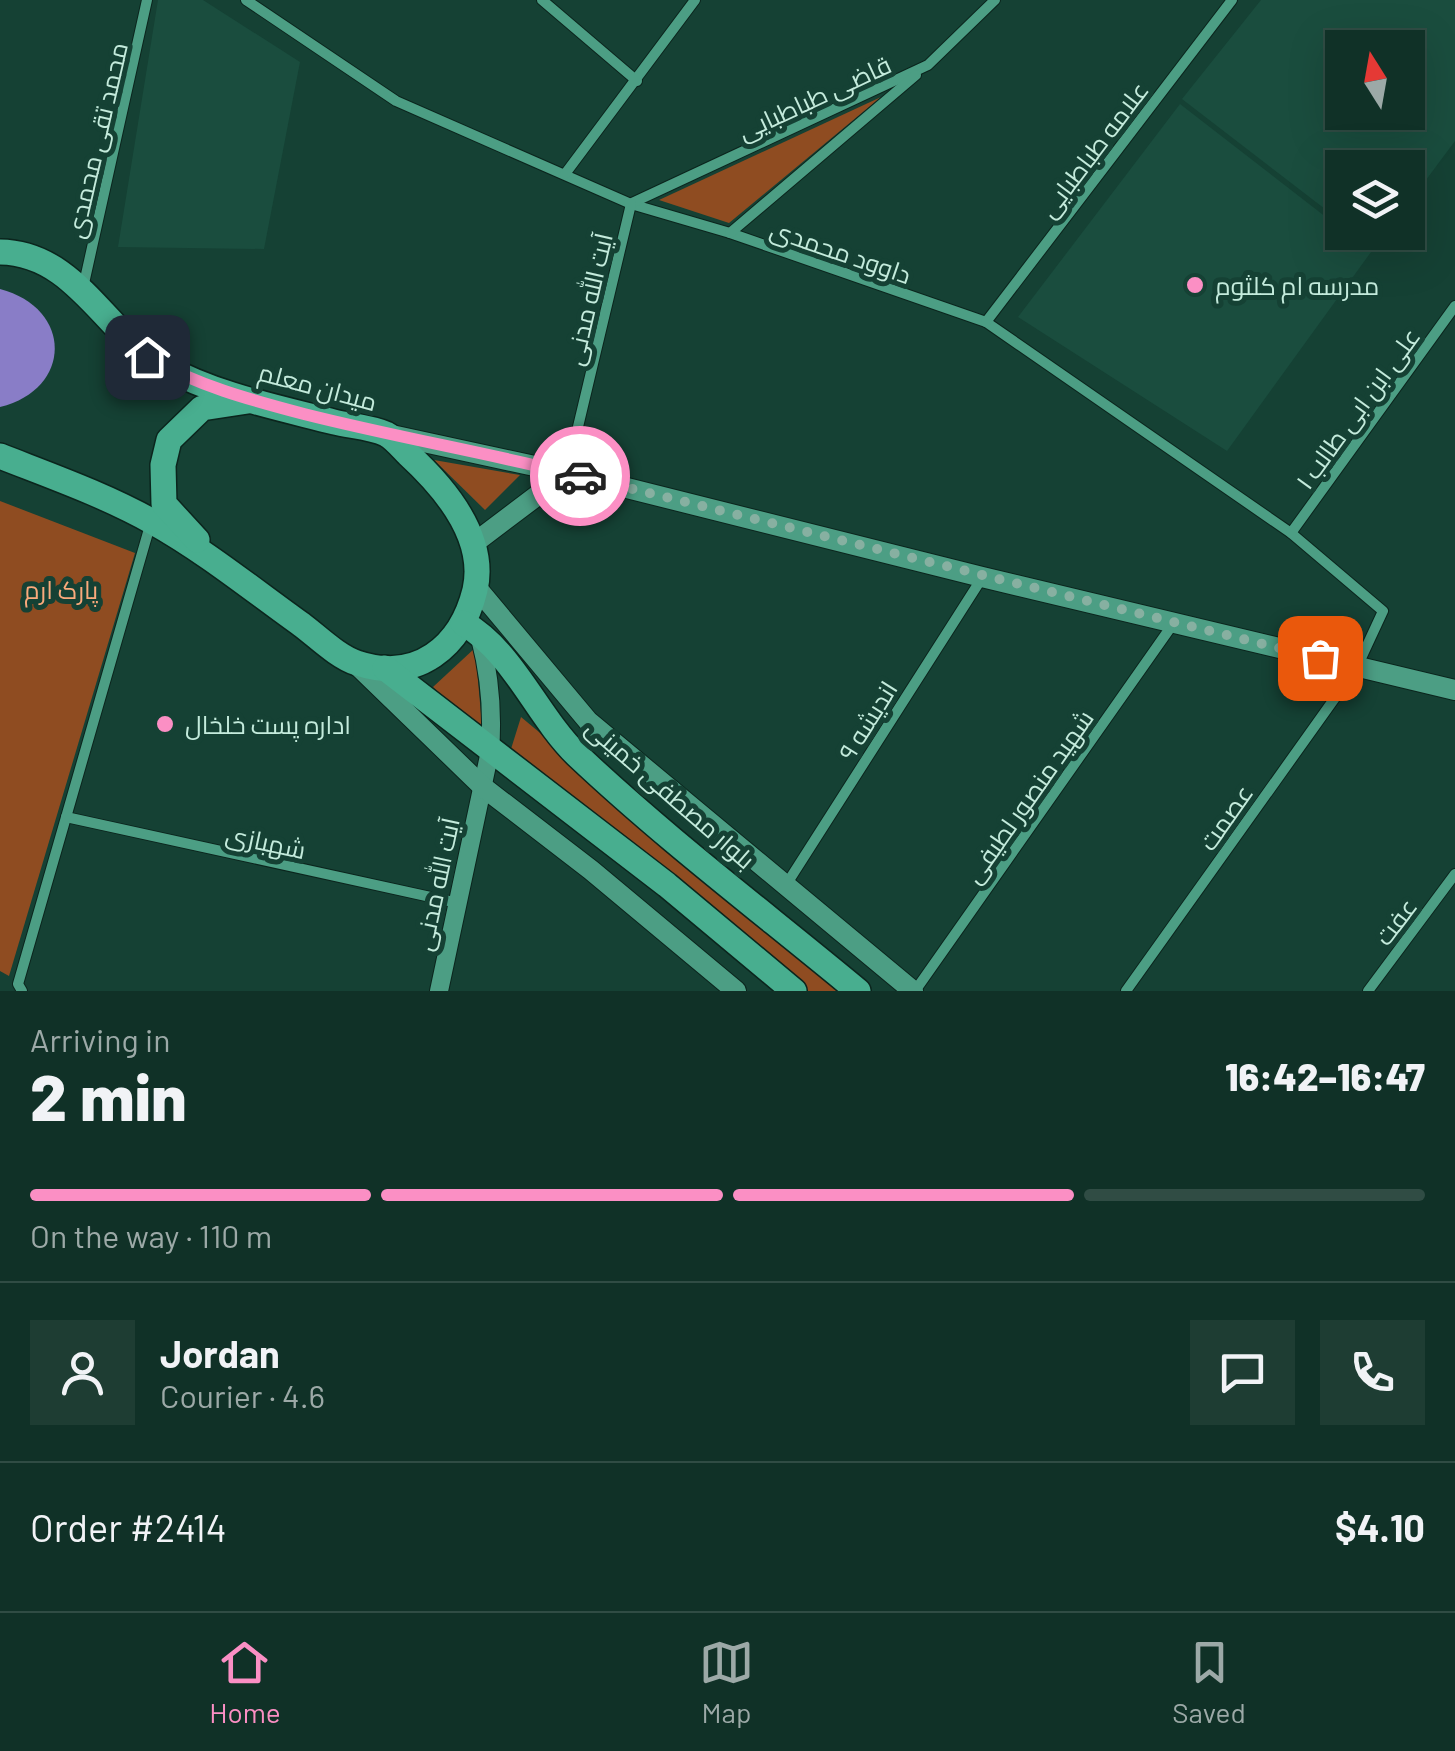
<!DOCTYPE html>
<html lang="en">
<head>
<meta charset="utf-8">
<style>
  :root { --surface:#103127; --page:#1e3d33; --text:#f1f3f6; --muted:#9ca9a7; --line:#304c44; --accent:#fb8fc4 }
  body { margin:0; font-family:Barlow,Cairo,sans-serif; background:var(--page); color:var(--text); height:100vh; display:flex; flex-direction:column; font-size:38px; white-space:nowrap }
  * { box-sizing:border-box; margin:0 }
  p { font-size:32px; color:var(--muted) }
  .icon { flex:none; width:55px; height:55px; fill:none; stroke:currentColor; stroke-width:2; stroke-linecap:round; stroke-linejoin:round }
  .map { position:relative; height:991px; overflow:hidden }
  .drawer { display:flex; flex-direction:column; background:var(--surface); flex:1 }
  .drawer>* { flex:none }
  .needle { width:65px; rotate:349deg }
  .buttons { position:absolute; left:1325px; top:30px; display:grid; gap:20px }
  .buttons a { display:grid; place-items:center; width:100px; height:100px; border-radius:0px; background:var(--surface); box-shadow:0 10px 40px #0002,0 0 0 2px var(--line); font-size:50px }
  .pin { position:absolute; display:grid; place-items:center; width:85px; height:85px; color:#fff; margin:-42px; border-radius:20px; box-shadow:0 5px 15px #0006 }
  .courier { position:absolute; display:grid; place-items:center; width:100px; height:100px; margin:-50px; border:8px solid #fb8fc4; border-radius:50%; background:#fff; color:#222; box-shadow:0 2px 12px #0007 }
  .headline em { font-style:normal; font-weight:800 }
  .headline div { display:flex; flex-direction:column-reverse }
  .headline { display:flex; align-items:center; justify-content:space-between; height:170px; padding:0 30px }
  h1 { font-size:65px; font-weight:800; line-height:75px }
  .bar { display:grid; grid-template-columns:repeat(4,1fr); gap:15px 10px; align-content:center; height:120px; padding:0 30px }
  .bar i { height:12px; border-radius:8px; background:var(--line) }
  .bar .on { background:var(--accent) }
  .bar p { grid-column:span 4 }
  .line { display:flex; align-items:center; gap:25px; padding:0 30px; border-top:2px solid var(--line) }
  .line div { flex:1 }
  .round { display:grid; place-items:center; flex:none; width:105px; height:105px; border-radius:0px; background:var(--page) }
  .tabs { display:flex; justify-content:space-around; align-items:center; height:140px; border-top:2px solid var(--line); background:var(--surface); font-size:28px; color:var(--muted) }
  .tabs a { display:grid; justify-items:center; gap:5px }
  .tabs .on { color:var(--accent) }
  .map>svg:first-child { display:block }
  .built { fill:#1a4d3e; fill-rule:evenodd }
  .green { fill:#8f4c21 }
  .water { fill:#897dc7 }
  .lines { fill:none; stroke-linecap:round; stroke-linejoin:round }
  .minor-casing { stroke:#0b251d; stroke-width:12 }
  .tertiary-casing { stroke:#0b251d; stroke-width:20 }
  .secondary-casing { stroke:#0b251d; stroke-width:22 }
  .primary-casing { stroke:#0b251d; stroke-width:28 }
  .minor { stroke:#4c9e84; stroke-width:10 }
  .tertiary { stroke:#4c9e84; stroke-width:18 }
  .secondary { stroke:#4c9e84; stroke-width:20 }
  .primary { stroke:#48ae8f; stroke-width:25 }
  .done { stroke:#87b0a1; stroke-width:10; stroke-dasharray:0 18 }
  .route { stroke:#fb8fc4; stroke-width:12 }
  .poi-dot { fill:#fb8fc4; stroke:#154134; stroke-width:4 }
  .labels { text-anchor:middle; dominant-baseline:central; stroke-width:10; stroke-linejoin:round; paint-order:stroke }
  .street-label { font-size:25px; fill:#c4ebdc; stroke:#154134 }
  .poi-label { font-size:25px; fill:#c4ebdc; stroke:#154134; text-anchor:start }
  .park-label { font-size:25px; fill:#faaa7c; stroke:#154134 }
</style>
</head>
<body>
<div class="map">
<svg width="1455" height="991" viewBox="0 0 1455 991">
  <rect width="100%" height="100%" fill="#154134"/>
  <g class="built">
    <polygon points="158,0 203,0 300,62 264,249 118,247"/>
    <path d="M1261,0h194v141l-47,63v-36h-66v54l-160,-123zM1342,48h66v64h-66z"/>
    <polygon points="1180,104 1371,252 1227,451 1018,317"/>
  </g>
  <g class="green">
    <polygon points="881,97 729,223 659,200"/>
    <polygon points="434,460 520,475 485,510"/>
    <polygon points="0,501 135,553 9,976 0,971"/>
    <polygon points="475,648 482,725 475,727 433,687"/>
    <polygon points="521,717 850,991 803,991 511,749"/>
  </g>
  <path class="water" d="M0,289c73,19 73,100 0,118z"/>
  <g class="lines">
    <g class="minor-casing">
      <g id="minor">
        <polyline points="246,0 396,101 631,204 730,233 986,322 1291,533 1383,611 1357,667 1126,991"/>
        <polyline points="542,0 637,81"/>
        <polyline points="565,174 695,0"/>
        <polyline points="632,203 928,65 995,0"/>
        <polyline points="730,233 916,75"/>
        <polyline points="83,288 147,0"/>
        <polyline points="986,322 1232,0"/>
        <polyline points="567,473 631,204"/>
        <polyline points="1291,533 1455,306"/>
        <polyline points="66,817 458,903"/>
        <polyline points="786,885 982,578"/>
        <polyline points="22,991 18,984 151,522"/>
        <polyline points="915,991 1173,624"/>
        <polyline points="1368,991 1455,874"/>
      </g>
    </g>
    <g class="tertiary-casing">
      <path id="tertiary" d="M439,991l51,-240c3,-39 0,-75 -10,-113"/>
    </g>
    <g class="secondary-casing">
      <g id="secondary">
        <polyline points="387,434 567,473 982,577 1455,690"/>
        <polyline points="473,544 567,473"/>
        <polyline points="476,587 588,721 913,991"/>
        <polyline points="355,663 483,787 591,870 736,991"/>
      </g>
    </g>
    <g class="primary-casing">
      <g id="primary">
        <path d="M0,252c76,1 105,81 163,114 52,29 113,41 171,56 16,4 37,5 52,12 8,4 16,14 22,20 36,33 79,83 67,136 -14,57 -58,93 -118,73 -19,-6 -39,-26 -55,-38 -49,-35 -97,-74 -149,-103 -48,-27 -102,-46 -153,-66"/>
        <polyline points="197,540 164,504 163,465 169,440 202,408 248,401"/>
        <path d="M463,623c50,28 73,92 114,132 89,84 187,158 281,236"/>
        <polyline points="385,668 667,885 794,991"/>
      </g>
    </g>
    <use href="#minor" class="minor"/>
    <use href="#tertiary" class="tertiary"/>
    <use href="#secondary" class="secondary"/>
    <use href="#primary" class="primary"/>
  </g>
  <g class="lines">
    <polyline class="done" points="580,476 1320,658"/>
    <path class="route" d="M147,357c52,29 100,42 157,57 91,23 184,39 276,62"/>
  </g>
  <g class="poi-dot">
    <circle cx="1195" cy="285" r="10"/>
    <circle cx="165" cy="724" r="10"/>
  </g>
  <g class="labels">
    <g class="street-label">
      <text transform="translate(814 97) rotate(-25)">قاضی طباطبایی</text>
      <text transform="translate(96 140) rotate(-77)">محمد تقی محمدی</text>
      <text transform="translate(1093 149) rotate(-53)">علامه طباطبایی</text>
      <text transform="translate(841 251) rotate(19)">داوود محمدی</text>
      <text transform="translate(588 299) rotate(-77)">آیت الله مدنی</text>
      <text transform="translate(318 386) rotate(15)">میدان معلم</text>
      <text transform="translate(1357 408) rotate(-54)">علی ابن ابی طالب ۱</text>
      <text transform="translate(867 720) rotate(-58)">اندیشه ۹</text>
      <text transform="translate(671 793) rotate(41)">بلوار مصطفی خمینی</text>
      <text transform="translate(1028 796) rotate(-55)">شهید منصور لطیفی</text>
      <text transform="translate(1225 817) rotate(-55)">عصمت</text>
      <text transform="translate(266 841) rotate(12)">شهبازی</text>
      <text transform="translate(436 884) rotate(-78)">آیت‌ الله مدنی</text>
      <text transform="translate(1395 921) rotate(-53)">عفت</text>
    </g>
    <g class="poi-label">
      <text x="1215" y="285">مدرسه ام کلثوم</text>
      <text x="185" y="724">اداره پست خلخال</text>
    </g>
    <g class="park-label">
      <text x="61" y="589">پارک ارم</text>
    </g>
  </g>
</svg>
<div class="buttons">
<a><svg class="needle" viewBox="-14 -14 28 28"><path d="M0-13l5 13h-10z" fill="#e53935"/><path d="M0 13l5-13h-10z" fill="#9ca9a7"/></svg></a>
<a><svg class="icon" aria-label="layers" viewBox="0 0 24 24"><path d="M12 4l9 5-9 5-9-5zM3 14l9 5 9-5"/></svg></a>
</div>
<div class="pin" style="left:1320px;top:658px;background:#ea580c"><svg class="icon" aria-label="bag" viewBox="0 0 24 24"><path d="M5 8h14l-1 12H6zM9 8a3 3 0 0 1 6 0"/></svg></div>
<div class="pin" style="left:147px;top:357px;background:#1f2937"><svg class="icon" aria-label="home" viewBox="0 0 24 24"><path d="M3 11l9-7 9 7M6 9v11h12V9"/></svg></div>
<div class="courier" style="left:580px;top:476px"><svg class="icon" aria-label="car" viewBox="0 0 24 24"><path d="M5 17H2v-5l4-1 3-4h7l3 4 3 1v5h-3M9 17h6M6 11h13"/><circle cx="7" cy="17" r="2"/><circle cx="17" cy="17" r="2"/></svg></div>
</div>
<section class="drawer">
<div class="headline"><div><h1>2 min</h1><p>Arriving in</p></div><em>16:42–16:47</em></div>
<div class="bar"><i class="on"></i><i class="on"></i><i class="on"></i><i></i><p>On the way · 110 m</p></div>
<div class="line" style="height:180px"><a class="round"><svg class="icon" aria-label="person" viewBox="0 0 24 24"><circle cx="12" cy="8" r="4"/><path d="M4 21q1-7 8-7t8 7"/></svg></a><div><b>Jordan</b><p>Courier · 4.6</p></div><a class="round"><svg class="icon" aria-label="chat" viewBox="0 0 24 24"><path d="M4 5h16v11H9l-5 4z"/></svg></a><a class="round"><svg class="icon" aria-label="phone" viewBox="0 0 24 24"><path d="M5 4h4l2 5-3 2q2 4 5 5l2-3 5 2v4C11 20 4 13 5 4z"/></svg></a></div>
<div class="line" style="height:130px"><div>Order #2414</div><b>$4.10</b></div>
</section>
<nav class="tabs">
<a class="on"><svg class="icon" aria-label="home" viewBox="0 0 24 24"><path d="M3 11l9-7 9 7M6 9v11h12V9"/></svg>Home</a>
<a><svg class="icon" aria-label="map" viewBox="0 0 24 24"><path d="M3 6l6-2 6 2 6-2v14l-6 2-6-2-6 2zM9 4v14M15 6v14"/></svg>Map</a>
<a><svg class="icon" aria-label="saved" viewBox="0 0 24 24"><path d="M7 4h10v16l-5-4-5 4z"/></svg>Saved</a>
</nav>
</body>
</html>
